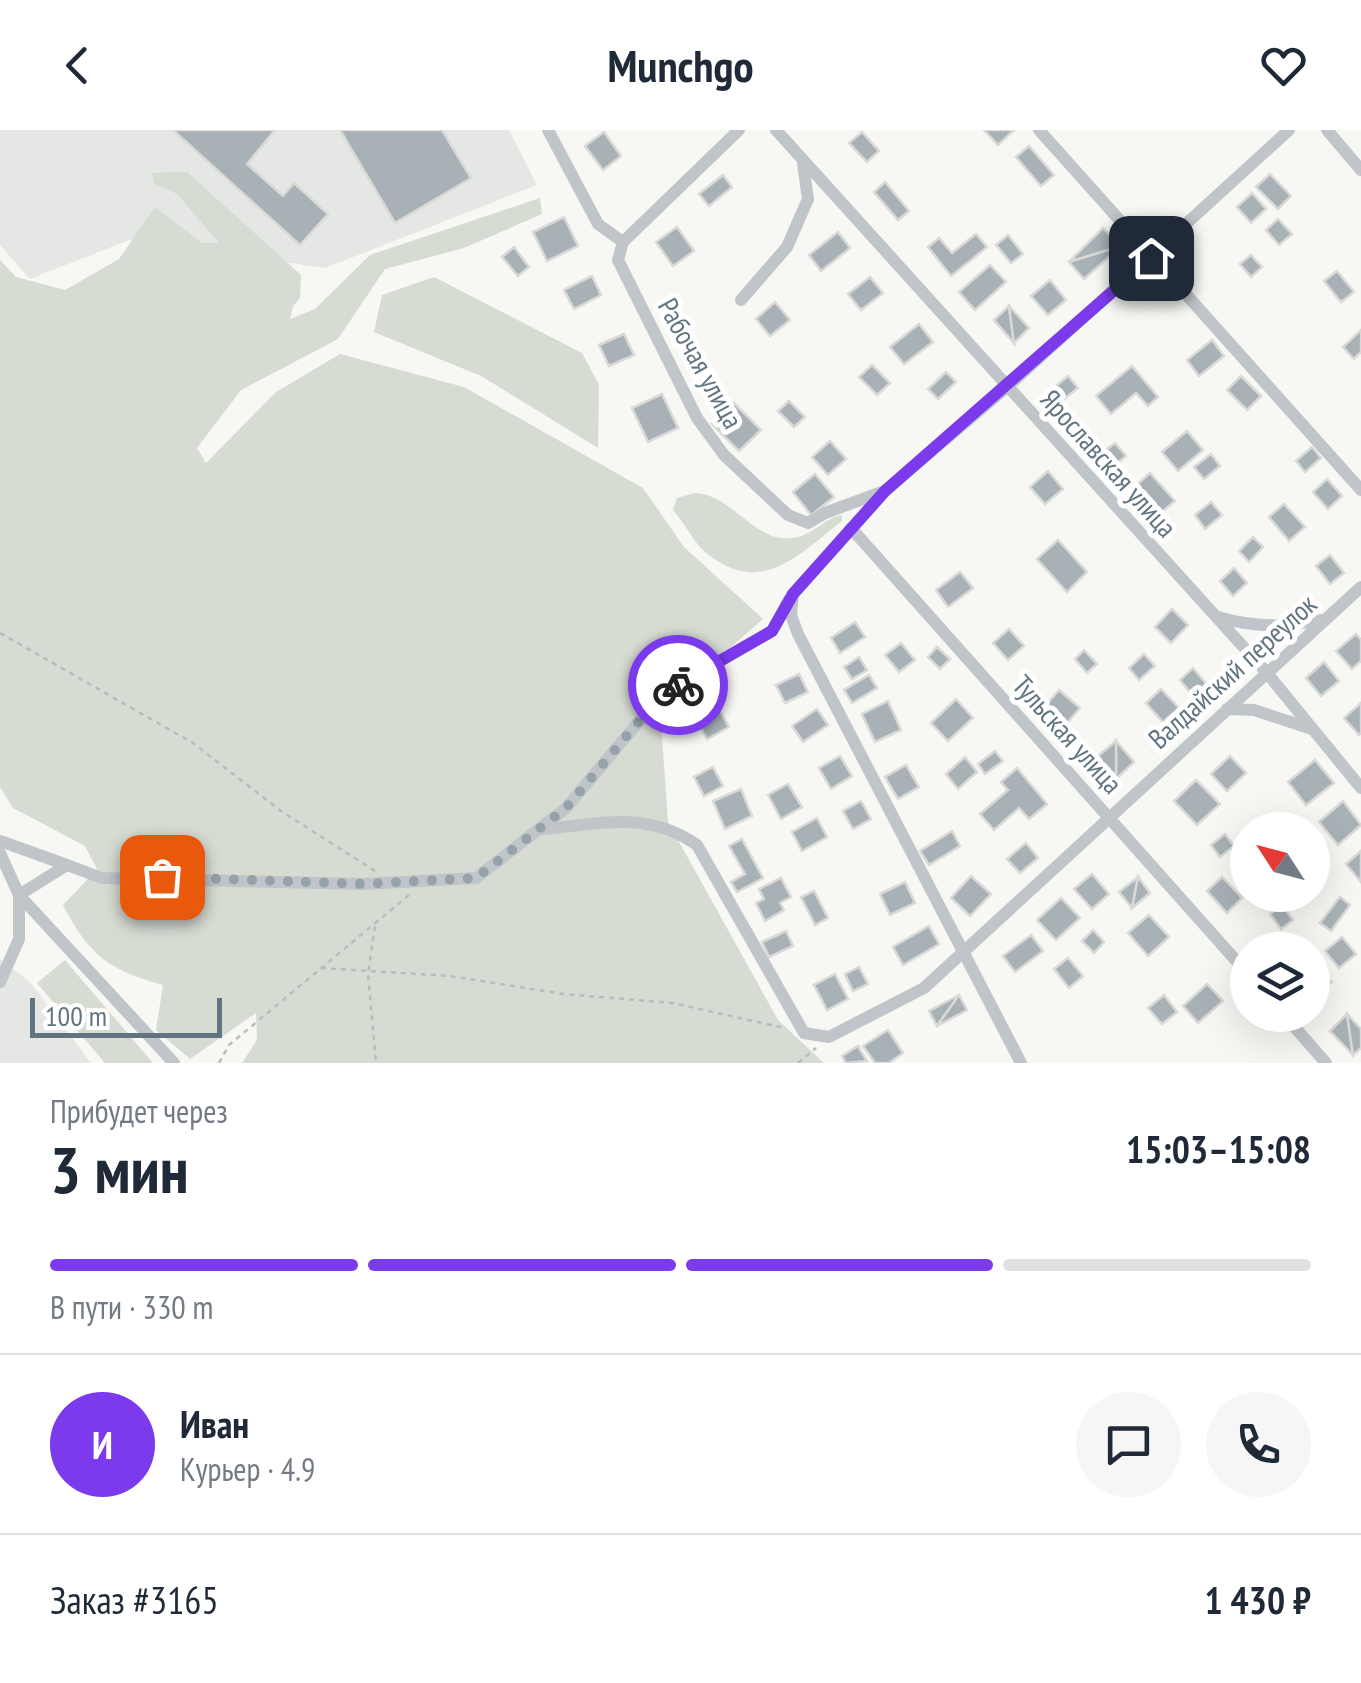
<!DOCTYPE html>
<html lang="ru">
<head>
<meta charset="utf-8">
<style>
  :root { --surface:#fff; --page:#f6f6f7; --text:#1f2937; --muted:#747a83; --line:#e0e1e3; --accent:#7c3aed }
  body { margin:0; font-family:"PT Sans Narrow",sans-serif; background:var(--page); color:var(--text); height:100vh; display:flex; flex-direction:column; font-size:38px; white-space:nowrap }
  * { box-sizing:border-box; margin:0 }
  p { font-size:32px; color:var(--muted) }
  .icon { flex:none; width:55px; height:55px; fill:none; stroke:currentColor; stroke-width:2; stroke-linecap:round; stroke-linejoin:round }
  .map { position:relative; height:933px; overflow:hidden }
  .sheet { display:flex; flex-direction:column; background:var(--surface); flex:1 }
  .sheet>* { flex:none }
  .needle { width:65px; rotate:306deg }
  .tools { position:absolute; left:1230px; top:682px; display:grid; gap:20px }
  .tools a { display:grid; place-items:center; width:100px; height:100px; border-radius:50%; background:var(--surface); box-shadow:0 10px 40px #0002; font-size:50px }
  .scale { position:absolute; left:30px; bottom:25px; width:192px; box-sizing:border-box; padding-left:10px; border:5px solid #617580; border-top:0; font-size:28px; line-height:35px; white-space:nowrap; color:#617580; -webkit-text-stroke:8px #fff; paint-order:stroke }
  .pin { position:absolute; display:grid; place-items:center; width:85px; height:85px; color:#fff; margin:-42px; border-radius:20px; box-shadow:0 5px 15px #0006 }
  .courier { position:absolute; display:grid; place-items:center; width:100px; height:100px; margin:-50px; border:8px solid #7c3aed; border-radius:50%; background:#fff; color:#222; box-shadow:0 2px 12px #0007 }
  .summary em { font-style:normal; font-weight:600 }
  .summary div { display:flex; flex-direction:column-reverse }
  .summary { display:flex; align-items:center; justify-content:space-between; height:170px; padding:0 50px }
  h1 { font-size:65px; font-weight:600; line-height:75px }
  .bar { display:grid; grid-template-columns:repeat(4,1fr); gap:15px 10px; align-content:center; height:120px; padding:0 50px }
  .bar i { height:12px; border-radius:8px; background:var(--line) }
  .bar .on { background:var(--accent) }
  .bar p { grid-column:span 4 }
  .line { display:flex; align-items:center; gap:25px; padding:0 50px; border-top:2px solid var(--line) }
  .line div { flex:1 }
  .round { display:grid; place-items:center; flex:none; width:105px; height:105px; border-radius:52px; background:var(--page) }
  header { display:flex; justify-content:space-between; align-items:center; height:130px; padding:0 50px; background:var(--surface); font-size:45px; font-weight:600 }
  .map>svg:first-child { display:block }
  .built { fill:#e5e7e5 }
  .green { fill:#d7dcd3 }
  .building { fill:#a7b1b6; stroke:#d9d9d7; stroke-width:2.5 }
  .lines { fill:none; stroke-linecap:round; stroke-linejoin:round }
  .path { stroke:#b8bcbf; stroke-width:2.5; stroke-dasharray:5 5; stroke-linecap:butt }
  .minor { stroke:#c0c5c9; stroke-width:12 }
  .done { stroke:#96a2a9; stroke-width:10; stroke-dasharray:0 18 }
  .route { stroke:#7c3aed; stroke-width:12 }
  .labels { text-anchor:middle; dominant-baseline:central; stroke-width:10; stroke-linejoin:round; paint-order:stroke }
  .street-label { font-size:28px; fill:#617580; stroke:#fff }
</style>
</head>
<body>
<header><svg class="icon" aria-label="back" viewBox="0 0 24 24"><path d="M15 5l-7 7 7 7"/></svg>Munchgo<svg class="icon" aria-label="heart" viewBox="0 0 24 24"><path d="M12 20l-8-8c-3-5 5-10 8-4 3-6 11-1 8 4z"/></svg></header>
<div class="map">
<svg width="1361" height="933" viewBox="0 0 1361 933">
  <rect width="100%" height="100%" fill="#f7f7f4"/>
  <g class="built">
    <polygon points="0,0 509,0 537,55 325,138 129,110 30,149 0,115"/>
    <polygon points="0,829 30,852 91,933 0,933"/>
  </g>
  <g class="green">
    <path d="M187,42l114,103 -1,23 -7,8 -3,13 25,-10 55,-54 170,-57 2,16 -78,34 -79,21 -47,70 -97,51 -44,58 9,15 70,-71 64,-38 124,33 179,101 41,59 79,72 -103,90 8,113 110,198 46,43h-582l15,-23 -1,-27 -66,46 -34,-29 7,-45c-55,-15 -74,-30 -100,-80l34,-36 -12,-23 -72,-38 -13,-21v-527l16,17 49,13 54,-31 36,-52 47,36h17l-42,-49 -23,-10 -2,-11z"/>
    <polygon points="434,147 582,223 599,255 598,318 481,246 374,202 382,165"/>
    <path d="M695,363c37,1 60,51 98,45 19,-2 31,-20 49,-23v6c-43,33 -80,77 -136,32 -13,-11 -21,-30 -33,-43l4,-12z"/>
    <polygon points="65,830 153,933 105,933 37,853"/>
  </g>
  <g class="building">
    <polygon points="173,0 275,0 247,34 283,66 294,53 328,84 300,115"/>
    <polygon points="340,0 442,0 471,48 395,93"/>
    <polygon points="984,0 1014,0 998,15"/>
    <polygon points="604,2 621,26 603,40 585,16"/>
    <polygon points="862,2 879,21 867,32 849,13"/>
    <polygon points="1029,16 1054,45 1041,56 1016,27"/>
    <polygon points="1270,44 1291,66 1278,79 1256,57"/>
    <polygon points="723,45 732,57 709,76 699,64"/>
    <polygon points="885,52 909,81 898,90 874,62"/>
    <polygon points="1252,63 1266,79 1251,93 1237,77"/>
    <polygon points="564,87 578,116 547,131 533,102"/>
    <polygon points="1278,89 1292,104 1279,115 1266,100"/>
    <polygon points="677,97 694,121 673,136 656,112"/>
    <polygon points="1103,98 1121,116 1069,132"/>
    <polygon points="838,102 850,118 821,141 809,125"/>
    <polygon points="976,104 987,117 951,146 928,117 939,108 952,123"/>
    <polygon points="1008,105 1023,124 1011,133 996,115"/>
    <polygon points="1121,116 1084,149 1069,132"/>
    <polygon points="514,117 529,137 518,146 502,127"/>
    <polygon points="1251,125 1262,137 1251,147 1240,134"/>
    <polygon points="990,135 1006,152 975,180 959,162"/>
    <polygon points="1337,141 1354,162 1341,172 1324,151"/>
    <polygon points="592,146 601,165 574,179 564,160"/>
    <polygon points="870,147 883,163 861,180 848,164"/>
    <polygon points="1050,150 1066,170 1048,185 1031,166"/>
    <polygon points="775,172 790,190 770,206 756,189"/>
    <polygon points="1009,176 1014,213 994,190"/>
    <polygon points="1009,176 1029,198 1014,213"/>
    <polygon points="919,194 933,212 904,234 890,217"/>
    <polygon points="1361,200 1361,222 1354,229 1343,217"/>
    <polygon points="624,204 634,225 609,236 599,215"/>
    <polygon points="1212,210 1224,226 1199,246 1187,230"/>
    <polygon points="872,235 890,253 877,265 859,247"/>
    <polygon points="1132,236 1158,267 1148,276 1136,263 1111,284 1096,266"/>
    <polygon points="946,242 956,252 938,269 928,259"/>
    <polygon points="1068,246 1078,258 1059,273 1049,262"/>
    <polygon points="1241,246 1261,266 1247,280 1227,260"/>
    <polygon points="662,264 678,298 648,312 632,278"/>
    <polygon points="789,271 805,287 794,297 778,281"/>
    <polygon points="734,273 761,300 739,321 712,294"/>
    <polygon points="1187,301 1203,320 1178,341 1162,322"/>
    <polygon points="830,311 846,329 828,345 812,327"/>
    <polygon points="1115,313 1126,326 1107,341 1096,328"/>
    <polygon points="1312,317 1321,328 1305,342 1296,331"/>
    <polygon points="1211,324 1220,336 1204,349 1194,337"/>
    <polygon points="1048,341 1063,359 1045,374 1030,357"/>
    <polygon points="1150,343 1175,371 1154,388 1147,380 1141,385 1131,374 1139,367 1132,359"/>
    <polygon points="815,344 834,367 811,385 793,362"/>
    <polygon points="1327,349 1342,366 1328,379 1313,362"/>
    <polygon points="1211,372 1222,385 1205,399 1195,385"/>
    <polygon points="1284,374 1305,397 1289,411 1269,387"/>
    <polygon points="1253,407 1263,417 1249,432 1239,421"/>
    <polygon points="1058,410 1087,442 1067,462 1037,429"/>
    <polygon points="1330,425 1344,443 1330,454 1316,436"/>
    <polygon points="1234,438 1247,453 1233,466 1220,451"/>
    <polygon points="960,442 973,458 948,477 936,460"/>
    <polygon points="1172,479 1188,495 1171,513 1155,497"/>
    <polygon points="855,492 865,507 840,523 831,508"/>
    <polygon points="1009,499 1024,516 1008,530 993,513"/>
    <polygon points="1356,504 1361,510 1361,531 1352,539 1336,521"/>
    <polygon points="901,513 915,530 899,542 885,525"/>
    <polygon points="937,517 950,529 940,539 928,527"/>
    <polygon points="1084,520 1097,534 1087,543 1075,529"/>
    <polygon points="1144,524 1155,536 1139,550 1129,538"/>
    <polygon points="859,527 867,540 852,549 844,537"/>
    <polygon points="1324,532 1339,551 1321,566 1306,548"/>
    <polygon points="1193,538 1208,556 1195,568 1180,550"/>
    <polygon points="799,544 808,562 785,573 776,555"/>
    <polygon points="869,545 877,558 852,573 844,560"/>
    <polygon points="1161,559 1179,578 1163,592 1146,573"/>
    <polygon points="1059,560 1080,578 1066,594 1045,576"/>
    <polygon points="713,568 729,597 707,609 691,580"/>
    <polygon points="956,569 973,588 948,611 931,593"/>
    <polygon points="888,571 901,600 875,612 862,584"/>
    <polygon points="1361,573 1361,603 1359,605 1344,588"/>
    <polygon points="817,579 828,595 803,612 792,596"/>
    <polygon points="1116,611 1134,632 1116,649"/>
    <polygon points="1116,611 1116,649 1097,627"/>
    <polygon points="995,621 1003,631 985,644 978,634"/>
    <polygon points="840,626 852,646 831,659 819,638"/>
    <polygon points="1230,626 1246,643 1227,661 1211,644"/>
    <polygon points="965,627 977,642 958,659 946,644"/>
    <polygon points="1315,630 1334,653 1306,675 1288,652"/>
    <polygon points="906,635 919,657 898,669 885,647"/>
    <polygon points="713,637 723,656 704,666 694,647"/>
    <polygon points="1017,638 1047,674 1029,689 1019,678 994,700 980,684 1008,660 1001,652"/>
    <polygon points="1196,650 1220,674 1197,695 1174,671"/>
    <polygon points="788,654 802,677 781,689 768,665"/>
    <polygon points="741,659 752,686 725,699 713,671"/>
    <polygon points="861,671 871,689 853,699 843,681"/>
    <polygon points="1343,671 1361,695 1338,715 1319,692"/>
    <polygon points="817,688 827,707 802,721 792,702"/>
    <polygon points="952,701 960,716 929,735 920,721"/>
    <polygon points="1225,704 1234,716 1220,727 1211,715"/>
    <polygon points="742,709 763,748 737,762 731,752 745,744 729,716"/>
    <polygon points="1026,713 1038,728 1020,743 1007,729"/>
    <polygon points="1361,721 1361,752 1346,734"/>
    <polygon points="1092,744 1109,764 1092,779 1074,759"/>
    <polygon points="971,746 991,764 970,786 951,768"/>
    <polygon points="1138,747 1132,778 1119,762"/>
    <polygon points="1138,747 1150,763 1132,778"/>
    <polygon points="1222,747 1242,768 1227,783 1207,761"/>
    <polygon points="781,748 791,767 780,773 784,780 765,791 756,773 764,769 759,759"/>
    <polygon points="905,752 915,773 890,785 880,764"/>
    <polygon points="814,761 828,788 815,795 801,767"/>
    <polygon points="1340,767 1350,775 1331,801 1320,793"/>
    <polygon points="1061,768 1080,788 1056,810 1037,790"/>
    <polygon points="1282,775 1293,790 1281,799 1270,784"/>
    <polygon points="1149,785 1169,807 1148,826 1128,803"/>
    <polygon points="929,796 939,814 903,835 893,817"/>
    <polygon points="1093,800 1104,812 1094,823 1082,811"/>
    <polygon points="786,801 793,816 769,827 762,812"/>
    <polygon points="1031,805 1043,821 1015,842 1003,826"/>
    <polygon points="1342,807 1356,824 1339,838 1325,821"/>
    <polygon points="1068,828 1083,846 1069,858 1054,839"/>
    <polygon points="859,837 868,854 853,861 845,844"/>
    <polygon points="1319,838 1332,852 1312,868 1312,844"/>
    <polygon points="835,844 848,869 827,880 814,855"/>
    <polygon points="1207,854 1223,871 1198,893 1183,876"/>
    <polygon points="959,865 937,896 929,881"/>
    <polygon points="959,865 967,880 937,896"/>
    <polygon points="1164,865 1177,882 1162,894 1148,878"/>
    <polygon points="1347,884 1353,925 1330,901"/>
    <polygon points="1347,884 1361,899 1361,918 1353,925"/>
    <polygon points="888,900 903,923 889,933 875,933 863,916"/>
    <polygon points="858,916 867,931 846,933 842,926"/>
  </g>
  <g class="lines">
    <g class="path">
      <polyline points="0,503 193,613 281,681 375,741"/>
      <polyline points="375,796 368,844 376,933"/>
      <polyline points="321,838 450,846 563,864 673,873 784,898"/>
      <polyline points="219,933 229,915 409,765"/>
      <polyline points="798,933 816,918"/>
    </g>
    <g class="minor">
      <polyline points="548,0 598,94 623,112 618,130 697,288 724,325 788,385 808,393 825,383 882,362"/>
      <polyline points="776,0 1267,543 1361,658"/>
      <polyline points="1039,0 1361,360"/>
      <polyline points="1327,0 1361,40"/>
      <polyline points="623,112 739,0"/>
      <polyline points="741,170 787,117 808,69 803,34"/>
      <polyline points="851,398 1248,844"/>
      <path d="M1218,487c33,10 70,10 103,3"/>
      <polyline points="1227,579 1254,580 1312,599"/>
      <path d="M544,699c57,-5 103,-19 153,16l107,188 25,4 95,-49 437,-401"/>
      <polyline points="0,711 67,735"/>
      <polyline points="0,723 19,765 174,933"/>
      <polyline points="0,852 19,809 19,765 67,735 102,748 364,754 476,748 566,678 662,564 772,501 789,470"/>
      <polyline points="1284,885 1326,933"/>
      <polyline points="1021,933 798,504 791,485 793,464 885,361 1007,257 1289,0"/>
    </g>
  </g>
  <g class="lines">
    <polyline class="done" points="162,747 364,754 476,748 566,678 662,564 678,555"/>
    <polyline class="route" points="678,555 772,501 793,464 885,361 1151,128"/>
  </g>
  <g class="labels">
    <g class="street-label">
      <text transform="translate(701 233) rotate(61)">Рабочая улица</text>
      <text transform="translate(1109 333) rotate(48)">Ярославская улица</text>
      <text transform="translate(1232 541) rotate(-42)">Валдайский переулок</text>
      <text transform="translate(1068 604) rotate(48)">Тульская улица</text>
    </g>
  </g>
</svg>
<div class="tools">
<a><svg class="needle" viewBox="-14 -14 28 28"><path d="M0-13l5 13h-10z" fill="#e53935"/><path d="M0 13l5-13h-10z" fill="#747a83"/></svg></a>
<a><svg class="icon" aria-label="layers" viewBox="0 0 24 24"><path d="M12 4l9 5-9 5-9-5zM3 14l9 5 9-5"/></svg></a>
</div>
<div class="scale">100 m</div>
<div class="pin" style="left:162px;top:747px;background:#ea580c"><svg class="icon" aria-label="bag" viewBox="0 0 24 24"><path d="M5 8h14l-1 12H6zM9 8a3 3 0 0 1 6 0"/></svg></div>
<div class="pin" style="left:1151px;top:128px;background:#1f2937"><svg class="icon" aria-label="home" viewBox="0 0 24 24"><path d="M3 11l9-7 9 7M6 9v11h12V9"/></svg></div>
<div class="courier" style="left:678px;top:555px"><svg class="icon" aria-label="bike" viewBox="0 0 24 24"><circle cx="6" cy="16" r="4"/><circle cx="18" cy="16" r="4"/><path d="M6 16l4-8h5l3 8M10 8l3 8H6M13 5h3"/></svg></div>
</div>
<section class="sheet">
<div class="summary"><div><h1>3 мин</h1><p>Прибудет через</p></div><em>15:03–15:08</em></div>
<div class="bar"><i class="on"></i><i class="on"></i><i class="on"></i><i></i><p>В пути · 330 m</p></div>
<div class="line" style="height:180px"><b class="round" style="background:var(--accent);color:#fff">И</b><div><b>Иван</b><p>Курьер · 4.9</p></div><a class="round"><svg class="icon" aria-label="chat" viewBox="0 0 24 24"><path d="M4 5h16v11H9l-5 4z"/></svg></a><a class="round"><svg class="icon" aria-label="phone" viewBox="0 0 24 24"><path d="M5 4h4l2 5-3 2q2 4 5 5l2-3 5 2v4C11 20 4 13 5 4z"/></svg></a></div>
<div class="line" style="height:130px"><div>Заказ #3165</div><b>1 430 ₽</b></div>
</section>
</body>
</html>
